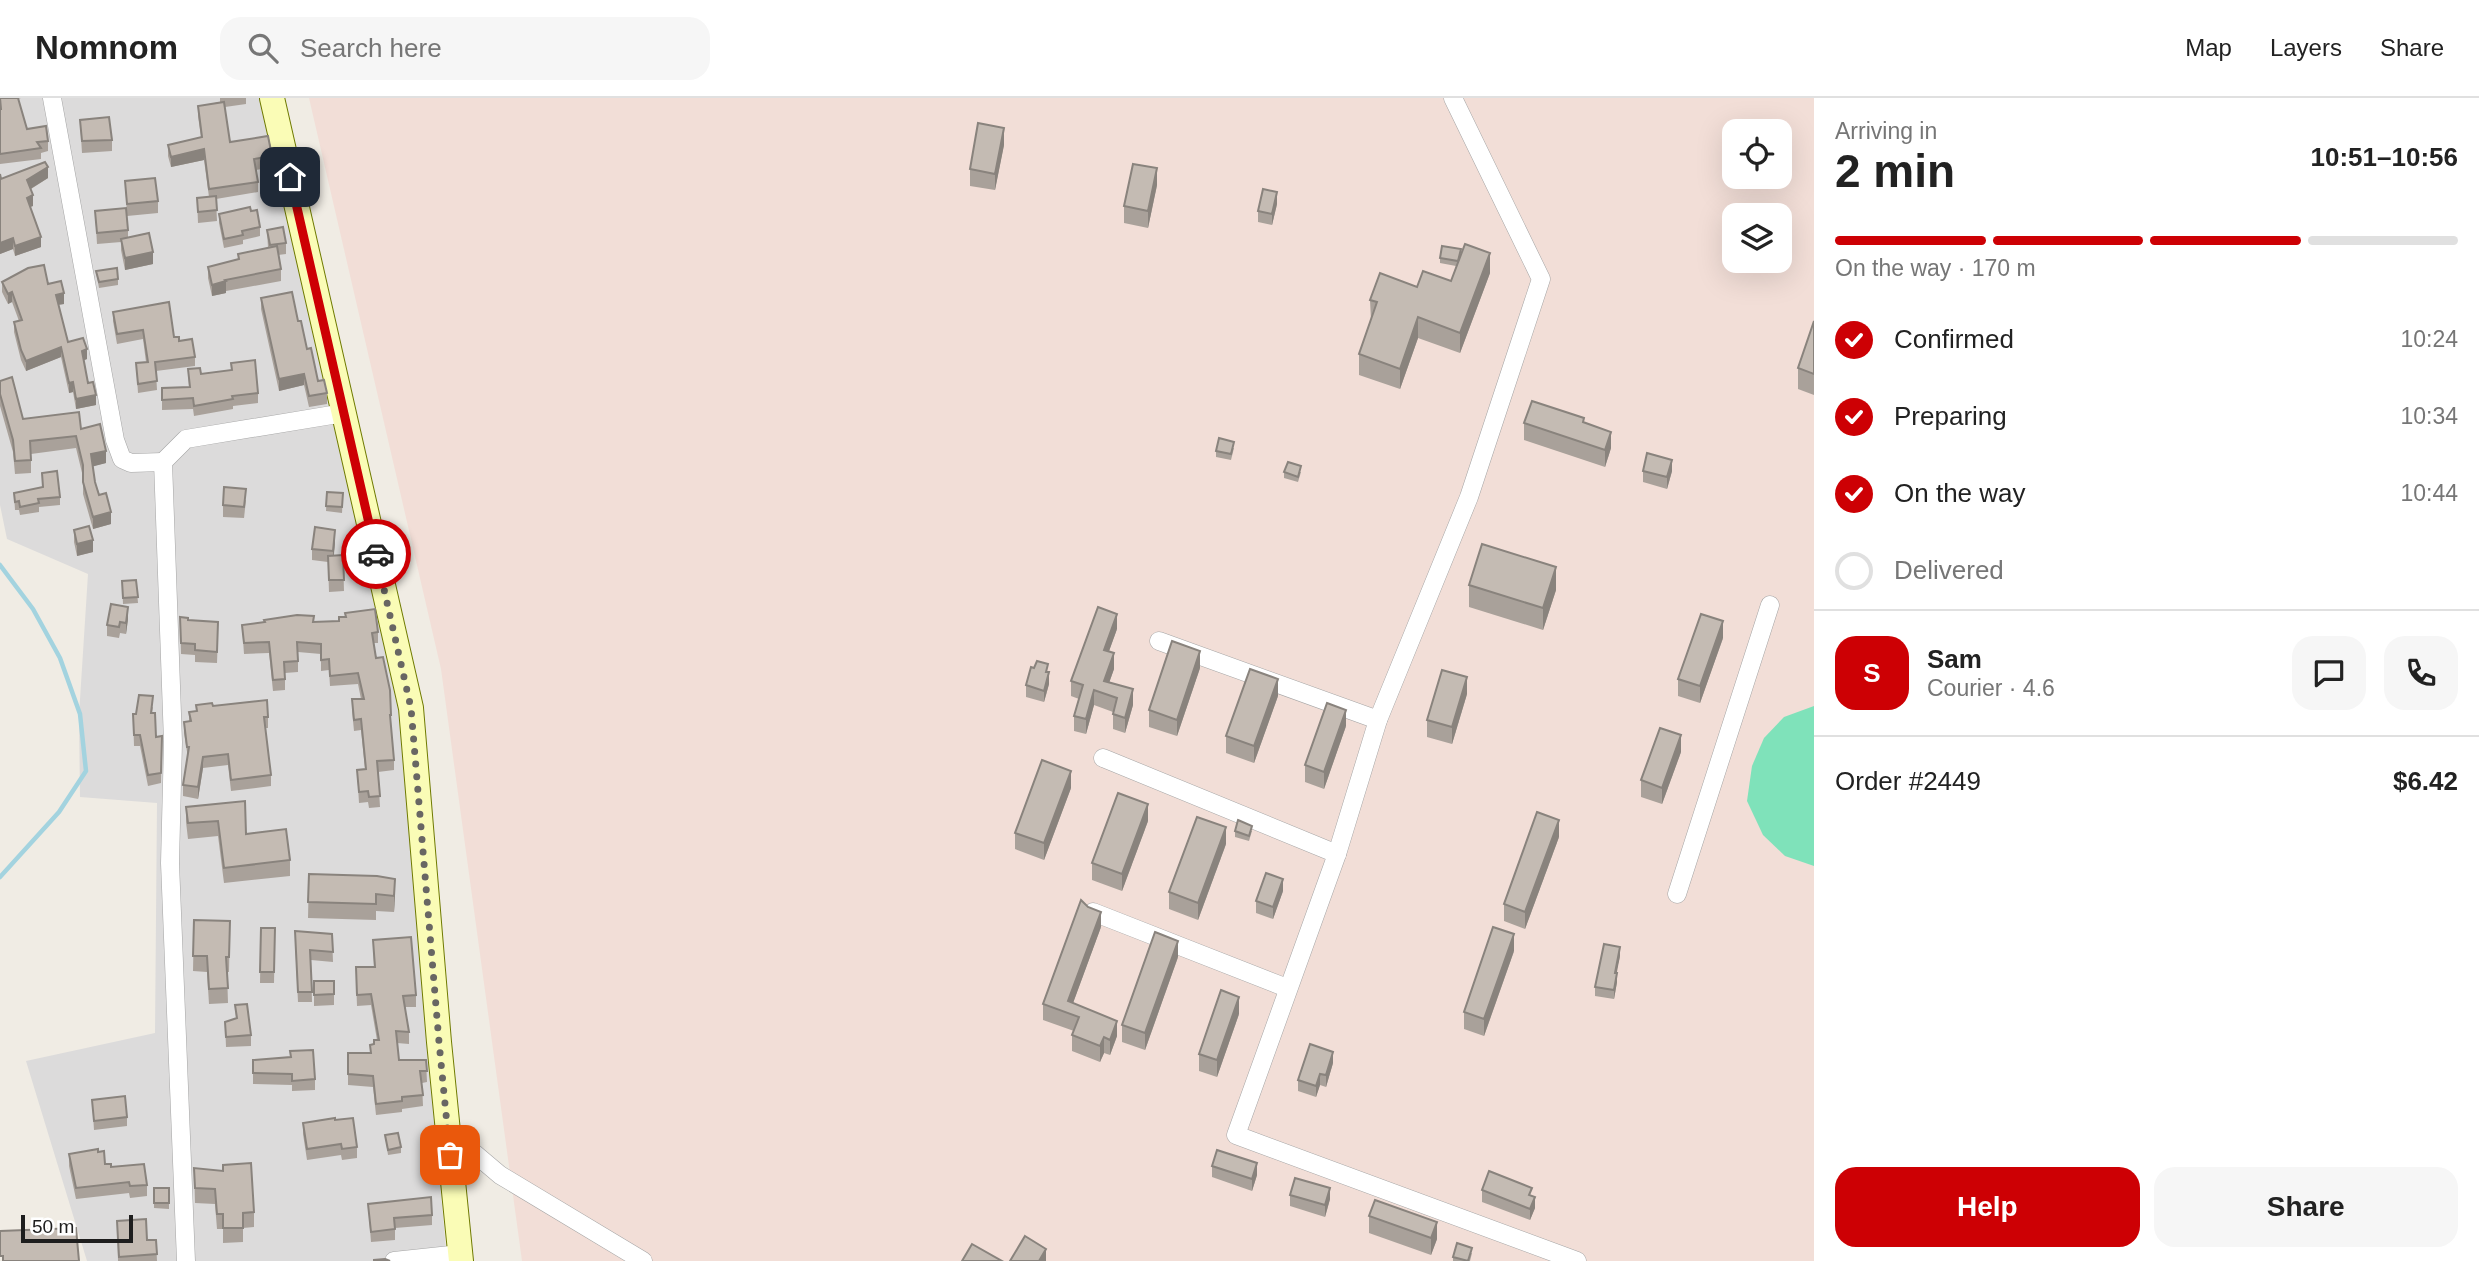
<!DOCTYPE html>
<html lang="en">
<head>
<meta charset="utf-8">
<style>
  :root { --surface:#fff; --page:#f6f6f6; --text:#222; --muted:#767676; --line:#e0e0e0; --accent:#cd0004 }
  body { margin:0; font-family:Helvetica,sans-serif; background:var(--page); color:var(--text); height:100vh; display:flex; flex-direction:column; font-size:26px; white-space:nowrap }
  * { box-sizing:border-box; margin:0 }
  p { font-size:23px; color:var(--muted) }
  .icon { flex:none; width:38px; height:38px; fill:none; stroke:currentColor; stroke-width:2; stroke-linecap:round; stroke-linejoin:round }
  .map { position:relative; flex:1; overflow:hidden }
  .panel { display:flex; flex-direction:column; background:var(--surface); width:665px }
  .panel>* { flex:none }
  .tools { position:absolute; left:1722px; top:21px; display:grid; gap:14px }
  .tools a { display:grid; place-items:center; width:70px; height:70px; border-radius:14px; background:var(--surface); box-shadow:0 7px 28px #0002; font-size:35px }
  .scale { position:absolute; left:21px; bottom:18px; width:112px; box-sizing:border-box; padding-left:7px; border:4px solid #1e1e1e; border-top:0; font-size:19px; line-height:24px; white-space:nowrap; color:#1e1e1e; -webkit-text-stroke:5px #fff; paint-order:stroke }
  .pin { position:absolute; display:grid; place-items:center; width:60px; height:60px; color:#fff; margin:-30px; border-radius:14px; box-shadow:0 4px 10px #0006 }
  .courier { position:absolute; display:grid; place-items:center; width:70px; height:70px; margin:-35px; border:5px solid #cd0004; border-radius:50%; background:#fff; color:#222; box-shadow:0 2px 9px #0007 }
  .overview em { font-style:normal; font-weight:600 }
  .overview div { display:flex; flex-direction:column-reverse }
  .overview { display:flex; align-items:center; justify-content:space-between; height:119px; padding:0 21px }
  h1 { font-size:46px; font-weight:600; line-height:52px }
  .bar { display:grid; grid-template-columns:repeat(4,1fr); gap:10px 7px; align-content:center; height:84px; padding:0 21px }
  .bar i { height:9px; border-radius:5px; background:var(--line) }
  .bar .selected { background:var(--accent) }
  .bar p { grid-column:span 4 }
  .line { display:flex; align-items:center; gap:18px; padding:0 21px; border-top:2px solid var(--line) }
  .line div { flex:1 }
  .round { display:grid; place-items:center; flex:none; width:74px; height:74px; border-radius:21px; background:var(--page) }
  ol { padding:0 21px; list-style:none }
  li { display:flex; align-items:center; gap:21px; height:77px }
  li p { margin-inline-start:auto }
  li .icon { padding:7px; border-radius:50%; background:var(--accent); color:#fff; stroke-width:4 }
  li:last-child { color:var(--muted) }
  li i { width:38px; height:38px; border:4px solid var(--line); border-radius:50% }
  .action { display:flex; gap:14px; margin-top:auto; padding:14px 21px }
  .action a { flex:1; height:80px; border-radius:21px; background:var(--accent); color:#fff; font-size:28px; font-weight:600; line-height:80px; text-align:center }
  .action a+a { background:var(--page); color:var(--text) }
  header { display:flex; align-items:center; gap:42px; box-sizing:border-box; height:98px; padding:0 35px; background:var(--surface); border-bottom:2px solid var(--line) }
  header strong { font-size:33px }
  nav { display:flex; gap:38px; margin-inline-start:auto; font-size:24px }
  .search { width:490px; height:63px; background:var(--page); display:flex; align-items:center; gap:18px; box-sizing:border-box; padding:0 24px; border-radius:21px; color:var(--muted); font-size:26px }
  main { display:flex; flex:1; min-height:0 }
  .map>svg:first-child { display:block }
  .residential { fill:#dcdbdb }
  .military { fill:#f2ded7; fill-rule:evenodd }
  .pitch { fill:#7fe2ba }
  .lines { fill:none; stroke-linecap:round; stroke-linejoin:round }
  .stream { stroke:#a3d3df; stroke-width:4.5 }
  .minor-casing { stroke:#a5a5a5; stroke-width:19 }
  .secondary-casing { stroke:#6f7a01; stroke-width:26 }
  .minor { stroke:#fff; stroke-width:18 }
  .secondary { stroke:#fafcb6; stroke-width:24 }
  .wall { fill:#a9a19a }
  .shaded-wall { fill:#89837d }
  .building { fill:#c4bbb3; stroke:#89837d; stroke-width:2 }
  .done { stroke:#686663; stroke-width:7; stroke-dasharray:0 12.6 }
  .route { stroke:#cd0004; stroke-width:9 }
</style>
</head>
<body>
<header>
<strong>Nomnom</strong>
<div class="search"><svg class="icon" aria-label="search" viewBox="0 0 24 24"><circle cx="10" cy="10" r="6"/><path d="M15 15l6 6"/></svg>Search here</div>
<nav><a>Map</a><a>Layers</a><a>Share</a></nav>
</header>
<main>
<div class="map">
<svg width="1814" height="1163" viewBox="0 0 1814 1163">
  <rect width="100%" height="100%" fill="#f0ece4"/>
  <polygon class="residential" points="0,0 263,0 398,609 447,1163 87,1163 26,963 155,935 157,705 80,699 79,617 88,476 7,441 0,407"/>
  <path class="military" d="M309,0h1505v1163h-1292l-81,-592zM1734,33h46v46h-46zM1734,117h46v46h-46z"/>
  <polygon class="pitch" points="1814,608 1814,768 1785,758 1763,737 1747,703 1752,668 1764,640 1784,619"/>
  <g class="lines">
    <polyline class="stream" points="0,467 33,511 60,560 80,616 86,673 59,714 0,779"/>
    <g class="minor-casing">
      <g id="minor">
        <polyline points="52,0 115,342 122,361 131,365 163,364"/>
        <polyline points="1453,0 1541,181 1469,399 1378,622 1337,756 1236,1037 1577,1163"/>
        <polyline points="1159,543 1378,622"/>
        <polyline points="1103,660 1337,756"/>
        <polyline points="1677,796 1770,507"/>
        <polyline points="1093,814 1287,890"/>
        <polyline points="448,1033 500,1077 643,1163"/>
        <polyline points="186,1163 170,765 173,644 163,364 186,341 344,315"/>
        <polyline points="394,1163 460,1156"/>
      </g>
    </g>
    <g class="secondary-casing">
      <polyline id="secondary" points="272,0 411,610 439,944 461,1163"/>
    </g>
    <use href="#minor" class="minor"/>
    <use href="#secondary" class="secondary"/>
  </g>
  <g class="wall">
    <polygon points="0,0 21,0 18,1 27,31 48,43 48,53 41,55 41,61 0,66"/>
    <polygon points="220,0 246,0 246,6 225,9 230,44 272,58 272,69 256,72 258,84 258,94 216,101 217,123 198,125 197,100 209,99 204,62 171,69 168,58 168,47 201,39 198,18 198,8 220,4"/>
    <polygon points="80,22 112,42 112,53 82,55"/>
    <polygon points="1004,47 995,92 970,88 970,71"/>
    <polygon points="0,76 1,81 48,80 31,91 33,108 30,109 41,149 15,158 13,151 0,156"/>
    <polygon points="125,83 158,103 158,115 127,118"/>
    <polygon points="1157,87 1148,130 1124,125 1124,108"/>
    <polygon points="1277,106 1272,127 1258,124 1258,113"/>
    <polygon points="95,113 128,132 128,139 153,166 125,172 121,152 121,144 97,146"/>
    <polygon points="251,113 260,129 260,138 243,142 243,146 224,150 219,125 219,116"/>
    <polygon points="267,132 286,145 286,156 278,157 281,171 281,183 226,193 226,195 212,198 208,180 208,169 238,161 238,156 268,150"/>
    <polygon points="1461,157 1490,175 1460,255 1418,240 1400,291 1359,277 1359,256 1371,222 1370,202 1451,183 1456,168 1440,165 1440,160"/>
    <polygon points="96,173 118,181 118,187 99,190"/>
    <polygon points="2,184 48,186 64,206 58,207 68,244 87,261 84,262 88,285 96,307 76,311 73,294 69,295 61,259 26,273 21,262 14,234 14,224 19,223 12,204 8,206 2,194"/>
    <polygon points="261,200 298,223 318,283 327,295 327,306 309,309 304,287 279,293 261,211"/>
    <polygon points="113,214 179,243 195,259 195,268 156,273 157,292 138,295 136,265 146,264 143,241 117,246 113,223"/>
    <polygon points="1814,223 1814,297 1798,291 1798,270"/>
    <polygon points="231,265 258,295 258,305 233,308 233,311 194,318 193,311 162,312 162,290 189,289 188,271 201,276 231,272"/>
    <polygon points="0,283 23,321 81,331 106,365 93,368 95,384 111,426 93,431 83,396 83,379 76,350 31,356 31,375 15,376 13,354 0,308"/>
    <polygon points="1584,324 1611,350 1605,369 1524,342 1524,325"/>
    <polygon points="1234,350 1231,362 1216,359 1216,353"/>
    <polygon points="1643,373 1672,373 1667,391 1643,384"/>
    <polygon points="1284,374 1301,374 1298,384 1284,380"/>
    <polygon points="42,375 60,399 60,407 39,409 39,414 20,417 19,412 15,412 14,395 43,389"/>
    <polygon points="327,394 343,395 342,415 326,413"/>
    <polygon points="246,402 244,420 223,419 223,407"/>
    <polygon points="74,432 93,454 77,458 74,444"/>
    <polygon points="335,443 334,457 343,457 344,493 329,494 328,464 312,462 312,451"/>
    <polygon points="136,482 138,505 123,506 122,483"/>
    <polygon points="1469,487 1556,492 1543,532 1469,509"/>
    <polygon points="180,519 218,535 217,565 195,564 195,557 181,556"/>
    <polygon points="128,521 126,536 120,535 119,540 107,538 107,527"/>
    <polygon points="314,524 378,534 378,545 374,545 376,560 391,617 391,627 394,662 394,672 378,674 380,709 369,710 368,704 359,705 357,672 365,671 361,632 354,633 352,612 352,601 361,601 358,586 330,588 329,572 321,573 321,556 298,554 298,574 285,575 285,592 273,593 269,555 244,556 242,527"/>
    <polygon points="1117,531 1109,553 1114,571 1109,585 1133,607 1125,635 1113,631 1113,614 1094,607 1086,636 1074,633 1074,618 1079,601 1071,598 1071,583"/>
    <polygon points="1723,540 1700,605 1678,598 1678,581"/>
    <polygon points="1200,570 1177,638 1149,629 1149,612"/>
    <polygon points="1048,574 1049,586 1044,604 1026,599 1026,587"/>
    <polygon points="1467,596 1452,646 1427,639 1427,622"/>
    <polygon points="1278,598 1254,665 1226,655 1226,638"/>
    <polygon points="196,607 213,608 268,619 268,630 265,630 271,677 271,688 231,693 228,667 203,670 198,701 183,698 183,687 188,660 184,635 184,624 189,623 189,614 196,614"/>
    <polygon points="153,609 152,615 156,639 162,638 161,685 148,688 140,648 134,648 133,616 136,616"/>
    <polygon points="1346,628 1324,691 1305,684 1305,667"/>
    <polygon points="1681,654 1662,706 1641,699 1641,682"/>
    <polygon points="1071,690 1044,762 1015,751 1015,735"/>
    <polygon points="186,709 246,736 290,762 290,778 224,785 218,738 188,741 186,724"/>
    <polygon points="1148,723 1122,793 1092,782 1092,765"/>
    <polygon points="1235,733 1252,733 1249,743 1235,739"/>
    <polygon points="1559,739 1525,831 1504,823 1504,806"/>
    <polygon points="1226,746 1198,822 1169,811 1169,794"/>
    <polygon points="309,776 395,797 394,814 376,813 376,822 308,820"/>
    <polygon points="1283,793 1273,821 1256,815 1256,803"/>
    <polygon points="194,822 230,823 229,874 227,874 228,905 209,906 207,874 193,873"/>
    <polygon points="1101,829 1073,905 1117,938 1110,957 1104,955 1100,964 1072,953 1072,937 1074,933 1043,922 1043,906"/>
    <polygon points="261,830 275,830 274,885 260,885"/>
    <polygon points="332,836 333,864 311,862 312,904 298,904 295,843"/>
    <polygon points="373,842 416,897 416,909 405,909 409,934 409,946 397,945 399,962 426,962 427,984 422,985 423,1008 402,1011 402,1014 376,1017 373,989 348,987 348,955 370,955 370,947 374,946 377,942 371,907 357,908 356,881 356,869 374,869"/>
    <polygon points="1514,853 1484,938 1464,931 1464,914"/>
    <polygon points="1620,858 1616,875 1617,884 1614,901 1595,898 1595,889"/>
    <polygon points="1178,859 1145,952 1122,944 1122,927"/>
    <polygon points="314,883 334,883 334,907 314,908"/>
    <polygon points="235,907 251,937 251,948 226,949 225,924 236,921"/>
    <polygon points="1239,916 1217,979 1199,973 1199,956"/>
    <polygon points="253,962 315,981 315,992 292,993 292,987 253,986"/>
    <polygon points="1333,965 1326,989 1320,987 1316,999 1298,993 1298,982"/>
    <polygon points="92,1002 127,1019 127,1028 94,1032"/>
    <polygon points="335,1022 357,1049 357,1060 342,1062 341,1057 307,1062 303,1036 303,1025"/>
    <polygon points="385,1037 401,1049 401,1055 388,1057"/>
    <polygon points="98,1054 105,1066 147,1087 147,1098 130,1100 129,1095 76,1101 69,1068 69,1056"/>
    <polygon points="1212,1068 1257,1077 1252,1093 1212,1079"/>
    <polygon points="194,1070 254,1114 254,1129 243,1130 243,1144 223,1145 223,1131 217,1131 215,1106 195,1105"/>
    <polygon points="154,1090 169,1090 169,1111 154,1110"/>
    <polygon points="1482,1092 1532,1098 1535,1110 1530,1122 1482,1104"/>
    <polygon points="1290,1097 1330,1101 1325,1119 1290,1108"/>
    <polygon points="368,1106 432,1117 432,1127 395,1130 395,1142 371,1144"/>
    <polygon points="1369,1118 1437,1141 1431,1157 1369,1135"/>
    <polygon points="117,1123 147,1142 156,1142 157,1163 118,1163"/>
    <polygon points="1472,1155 1470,1163 1453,1163 1453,1159"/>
  </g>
  <g class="shaded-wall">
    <polygon points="1004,30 1004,47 995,92 995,76"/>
    <polygon points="204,51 204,62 171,69 171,59"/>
    <polygon points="48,69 48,80 27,93 27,82"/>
    <polygon points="1157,70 1157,87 1148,130 1148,113"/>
    <polygon points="1277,94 1277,106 1272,127 1272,116"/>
    <polygon points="33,97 33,108 27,110 27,100"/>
    <polygon points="41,139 41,149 15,158 15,148"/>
    <polygon points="13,140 13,151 0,156 0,145"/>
    <polygon points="153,154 153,166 125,172 125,160"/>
    <polygon points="1490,155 1490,175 1460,255 1460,235"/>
    <polygon points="226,183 226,195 212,198 212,187"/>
    <polygon points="12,194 12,204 8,206 8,196"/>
    <polygon points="64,195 64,206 56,207 56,197"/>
    <polygon points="1418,219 1418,240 1400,291 1400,271"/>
    <polygon points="61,249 61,259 26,273 26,263"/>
    <polygon points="87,251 87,261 82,263 82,253"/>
    <polygon points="304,276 304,287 279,293 279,281"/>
    <polygon points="73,284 73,294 69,295 69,285"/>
    <polygon points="96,297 96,307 76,311 76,301"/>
    <polygon points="1611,334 1611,350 1605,369 1605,352"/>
    <polygon points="106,353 106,365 91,369 91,356"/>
    <polygon points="1672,362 1672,373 1667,391 1667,379"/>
    <polygon points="111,414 111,426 93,431 93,419"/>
    <polygon points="335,432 335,443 333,465 333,453"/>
    <polygon points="93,442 93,454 77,458 77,446"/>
    <polygon points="1556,469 1556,492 1543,532 1543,510"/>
    <polygon points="128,509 128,521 126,536 126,525"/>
    <polygon points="1117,516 1117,531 1104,567 1104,552"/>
    <polygon points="1723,523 1723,540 1700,605 1700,588"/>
    <polygon points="1200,553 1200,570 1177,638 1177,622"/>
    <polygon points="1114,555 1114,571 1105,596 1104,583"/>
    <polygon points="1049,574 1049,586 1044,604 1044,593"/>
    <polygon points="1467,579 1467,596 1452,646 1452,629"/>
    <polygon points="1278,581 1278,598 1254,665 1254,648"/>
    <polygon points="1133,591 1133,607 1125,635 1125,620"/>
    <polygon points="1094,592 1094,607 1086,636 1086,621"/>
    <polygon points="1346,612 1346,628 1324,691 1324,674"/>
    <polygon points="1681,637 1681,654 1662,706 1662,690"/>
    <polygon points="203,659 203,670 198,701 198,689"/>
    <polygon points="1071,673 1071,690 1044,762 1044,745"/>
    <polygon points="1148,706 1148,723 1122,793 1122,776"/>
    <polygon points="1559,722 1559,739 1525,831 1525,814"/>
    <polygon points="1226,729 1226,746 1198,822 1198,805"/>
    <polygon points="395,781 395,797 394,814 394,798"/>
    <polygon points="1283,781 1283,793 1273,821 1273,809"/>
    <polygon points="1101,814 1101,829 1069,916 1068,903"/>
    <polygon points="1514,836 1514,853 1484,938 1484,921"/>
    <polygon points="1178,843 1178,859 1145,952 1145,935"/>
    <polygon points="1620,849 1620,858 1615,884 1615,875"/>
    <polygon points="1617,875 1617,884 1614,901 1614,892"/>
    <polygon points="1239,899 1239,916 1217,979 1217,962"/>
    <polygon points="1117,923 1117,938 1110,957 1110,942"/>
    <polygon points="1104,939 1104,955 1100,964 1100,948"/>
    <polygon points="1333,954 1333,965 1326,989 1326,977"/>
    <polygon points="1320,976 1320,987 1316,999 1316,988"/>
    <polygon points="1257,1065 1257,1077 1252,1093 1252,1081"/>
    <polygon points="1330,1090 1330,1101 1325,1119 1325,1107"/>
    <polygon points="1535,1099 1535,1110 1530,1122 1530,1111"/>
    <polygon points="1437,1124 1437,1141 1431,1157 1431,1140"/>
    <polygon points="1046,1151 1046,1163 1039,1163"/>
  </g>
  <g class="building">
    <polygon points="0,0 18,0 27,31 46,28 48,43 37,44 41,50 0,56 0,11 1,11"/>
    <polygon points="224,4 230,44 268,38 272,58 254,61 258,84 209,91 204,51 171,59 168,47 202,39 198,8"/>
    <polygon points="109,19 112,42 82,43 80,22"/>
    <polygon points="978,25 1004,30 995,76 970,71"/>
    <polygon points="45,64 48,69 27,82 33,97 27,100 41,139 15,148 13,140 0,145 0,76 1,81"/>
    <polygon points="1133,66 1157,70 1148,113 1124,108"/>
    <polygon points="155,80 158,103 127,106 125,83"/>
    <polygon points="1263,91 1277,94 1272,116 1258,113"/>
    <polygon points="216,98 217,112 198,114 197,100"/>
    <polygon points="250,109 251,113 257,112 260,129 242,133 243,137 224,141 219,116"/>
    <polygon points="126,110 128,132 97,135 95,113"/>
    <polygon points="283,129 286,145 270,147 267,132"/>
    <polygon points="149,135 153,154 125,160 121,141"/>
    <polygon points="1465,146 1490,155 1460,235 1418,219 1400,271 1359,256 1377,204 1370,202 1380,175 1417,189 1423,173 1451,183"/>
    <polygon points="277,148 281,171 225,182 226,183 212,187 208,169 239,161 238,156"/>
    <polygon points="1442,148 1461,151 1458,163 1440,160"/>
    <polygon points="44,167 48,186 61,183 64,195 56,197 68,244 83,240 87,251 82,253 88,285 93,284 96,297 76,301 73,284 69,285 61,249 26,263 21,252 14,224 22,222 12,194 8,196 2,184 28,170"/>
    <polygon points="117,170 118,181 99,184 96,173"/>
    <polygon points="292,194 298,223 301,223 307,251 311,250 318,283 324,282 327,295 309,298 304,276 279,281 261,200"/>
    <polygon points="169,204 174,239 179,239 179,243 192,241 195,259 155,264 157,283 138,286 136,265 148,264 143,232 117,236 113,214"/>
    <polygon points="1814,223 1814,276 1798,270"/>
    <polygon points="255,262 258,295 232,298 233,301 194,308 193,300 162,302 162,290 190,289 188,271 200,270 201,276 232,272 231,265"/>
    <polygon points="12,279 23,321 79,314 81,331 100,326 106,353 91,356 95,384 99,397 106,395 111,414 93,419 83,384 83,367 76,338 30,343 31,362 15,363 13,342 0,296 0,283"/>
    <polygon points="1532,303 1584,320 1583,324 1611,334 1605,352 1524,325"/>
    <polygon points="1219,340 1234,344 1231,356 1216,353"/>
    <polygon points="1647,355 1672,362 1667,379 1643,373"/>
    <polygon points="1288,364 1301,368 1298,379 1284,374"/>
    <polygon points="57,373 60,399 38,401 39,405 20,409 19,403 15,404 14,395 43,389 42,375"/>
    <polygon points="224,389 246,391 244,409 223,407"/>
    <polygon points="327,394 343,395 342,409 326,408"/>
    <polygon points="89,428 93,442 77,446 74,432"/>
    <polygon points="315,429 335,432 333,453 312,451"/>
    <polygon points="1482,446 1556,469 1543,510 1469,487"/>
    <polygon points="343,457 344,482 329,482 328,458"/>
    <polygon points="136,482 138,499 123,500 122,483"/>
    <polygon points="111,506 128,509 126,525 120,524 119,529 107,527"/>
    <polygon points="1098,509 1117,516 1104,552 1114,555 1104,583 1133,591 1125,620 1113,616 1117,600 1094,592 1086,621 1074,618 1083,587 1071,583"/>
    <polygon points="375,511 378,534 372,535 376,560 383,559 390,592 391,617 390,617 394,662 377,663 380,698 369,699 368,693 359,694 357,672 366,671 361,621 354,622 352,601 364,601 358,575 330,578 329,561 321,562 321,546 297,544 298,563 284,564 285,581 273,582 269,544 244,545 242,527 265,524 264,522 297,517 314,518 313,524 339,523 339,519 346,519 345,515"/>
    <polygon points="1701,516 1723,523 1700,588 1678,581"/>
    <polygon points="180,519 188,520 188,522 218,524 217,554 195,552 195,546 181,545"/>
    <polygon points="1172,543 1200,553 1177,622 1149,612"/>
    <polygon points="1037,563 1048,566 1046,574 1049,574 1044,593 1026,587 1031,569 1034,570"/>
    <polygon points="1250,571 1278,581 1254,648 1226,638"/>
    <polygon points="1442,572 1467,579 1452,629 1427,622"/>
    <polygon points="139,597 153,598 151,615 155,615 156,639 162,638 161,675 148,677 140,637 134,637 133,616 136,616"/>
    <polygon points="267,602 268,619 264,619 271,677 231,682 228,656 203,659 198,689 183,687 189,649 187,649 184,624 191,623 189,614 197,613 196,607 212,605 213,608"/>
    <polygon points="1327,605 1346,612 1324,674 1305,667"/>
    <polygon points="1660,630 1681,637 1662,690 1641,682"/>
    <polygon points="1042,662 1071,673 1044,745 1015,735"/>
    <polygon points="1118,695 1148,706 1122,776 1092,765"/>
    <polygon points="245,703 246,736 286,731 290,762 224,770 218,723 188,725 186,709"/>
    <polygon points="1537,714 1559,722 1525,814 1504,806"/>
    <polygon points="1197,719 1226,729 1198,805 1169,794"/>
    <polygon points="1238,722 1252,728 1249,738 1235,733"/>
    <polygon points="1266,775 1283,781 1273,809 1256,803"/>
    <polygon points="309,776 377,778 395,781 394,798 376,796 376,806 308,804"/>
    <polygon points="1081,802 1088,809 1101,814 1068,903 1117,923 1110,942 1104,939 1100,948 1072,937 1079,919 1043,906"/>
    <polygon points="194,822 230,823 229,859 226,859 228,890 209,891 207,858 193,858"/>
    <polygon points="1493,829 1514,836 1484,921 1464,914"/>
    <polygon points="261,830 275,830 274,874 260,874"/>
    <polygon points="295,833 332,836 333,854 310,852 312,894 298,894"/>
    <polygon points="1155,834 1178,843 1145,935 1122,927"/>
    <polygon points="411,839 416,897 403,898 409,934 396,933 399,962 426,962 427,973 420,973 423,997 402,999 402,1003 376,1006 373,978 348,976 348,955 371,955 370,947 374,946 374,942 379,942 371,896 357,897 356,869 375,869 373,842"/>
    <polygon points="1604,846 1620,849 1615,875 1617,875 1614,892 1595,889"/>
    <polygon points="314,883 334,883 334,896 314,897"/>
    <polygon points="1221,892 1239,899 1217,962 1199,956"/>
    <polygon points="247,906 251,937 226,939 225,924 237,920 235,907"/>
    <polygon points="1310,946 1333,954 1326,977 1320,976 1316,988 1298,982"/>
    <polygon points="313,952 315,981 292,983 292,976 253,975 253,962 291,959 290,953"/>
    <polygon points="125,998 127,1019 94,1023 92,1002"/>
    <polygon points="335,1020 335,1022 353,1020 357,1049 342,1051 341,1046 307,1051 303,1025"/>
    <polygon points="398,1035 401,1049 388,1052 385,1037"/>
    <polygon points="98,1051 98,1054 104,1053 105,1066 111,1066 111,1069 144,1066 147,1087 130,1088 129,1084 76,1090 69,1056"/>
    <polygon points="1217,1052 1257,1065 1252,1081 1212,1068"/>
    <polygon points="251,1065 254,1114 243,1115 243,1130 223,1130 223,1116 217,1116 215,1091 195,1090 194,1070 223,1073 223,1067"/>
    <polygon points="1489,1073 1532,1090 1529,1097 1535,1099 1530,1111 1482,1092"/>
    <polygon points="1295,1080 1330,1090 1325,1107 1290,1097"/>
    <rect x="154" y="1090" width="15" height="15"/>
    <polygon points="431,1099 432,1117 394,1120 395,1131 371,1134 368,1106"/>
    <polygon points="1375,1102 1437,1124 1431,1140 1369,1118"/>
    <polygon points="146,1121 147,1142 156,1142 157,1156 119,1159 117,1123"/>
    <polygon points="76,1130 79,1163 3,1163 3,1158 0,1158 0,1133"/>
    <polygon points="1025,1138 1046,1151 1039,1163 1010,1163"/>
    <polygon points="1457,1145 1472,1150 1468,1163 1453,1159"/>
    <polygon points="972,1146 1002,1163 962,1163"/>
    <polygon points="385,1161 390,1163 374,1163 374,1162"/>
  </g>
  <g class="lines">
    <polyline class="done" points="376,456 411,610 439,944 450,1057"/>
    <polyline class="route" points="290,79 376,456"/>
  </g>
</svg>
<div class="tools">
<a><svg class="icon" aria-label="locate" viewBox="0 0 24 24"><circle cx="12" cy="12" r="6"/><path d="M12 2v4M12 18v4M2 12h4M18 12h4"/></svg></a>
<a><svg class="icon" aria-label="layers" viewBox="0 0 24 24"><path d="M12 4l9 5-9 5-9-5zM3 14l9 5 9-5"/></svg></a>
</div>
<div class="scale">50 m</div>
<div class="pin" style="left:450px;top:1057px;background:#ea580c"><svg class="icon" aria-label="bag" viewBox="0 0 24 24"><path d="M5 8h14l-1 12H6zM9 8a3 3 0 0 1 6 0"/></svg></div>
<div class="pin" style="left:290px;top:79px;background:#1f2937"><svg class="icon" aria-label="home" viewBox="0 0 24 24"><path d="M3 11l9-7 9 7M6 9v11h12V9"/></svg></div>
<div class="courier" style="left:376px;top:456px"><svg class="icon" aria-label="car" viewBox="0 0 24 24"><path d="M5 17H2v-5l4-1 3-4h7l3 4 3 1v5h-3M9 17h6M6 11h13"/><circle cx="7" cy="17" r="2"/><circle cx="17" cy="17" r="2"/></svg></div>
</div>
<section class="panel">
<div class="overview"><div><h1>2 min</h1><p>Arriving in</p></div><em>10:51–10:56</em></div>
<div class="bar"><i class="selected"></i><i class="selected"></i><i class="selected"></i><i></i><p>On the way · 170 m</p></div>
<ol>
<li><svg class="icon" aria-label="check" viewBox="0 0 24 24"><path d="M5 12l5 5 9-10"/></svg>Confirmed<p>10:24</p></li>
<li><svg class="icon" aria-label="check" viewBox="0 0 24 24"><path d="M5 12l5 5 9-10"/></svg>Preparing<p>10:34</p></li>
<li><svg class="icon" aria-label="check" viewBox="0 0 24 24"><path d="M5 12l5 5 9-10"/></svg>On the way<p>10:44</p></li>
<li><i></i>Delivered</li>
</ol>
<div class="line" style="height:126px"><b class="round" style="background:var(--accent);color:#fff">S</b><div><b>Sam</b><p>Courier · 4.6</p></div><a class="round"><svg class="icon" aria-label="chat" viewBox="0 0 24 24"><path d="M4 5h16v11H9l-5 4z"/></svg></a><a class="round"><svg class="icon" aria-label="phone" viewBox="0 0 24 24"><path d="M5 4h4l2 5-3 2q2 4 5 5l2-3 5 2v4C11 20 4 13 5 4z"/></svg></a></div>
<div class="line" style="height:91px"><div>Order #2449</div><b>$6.42</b></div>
<div class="action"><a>Help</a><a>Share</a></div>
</section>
</main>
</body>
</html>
